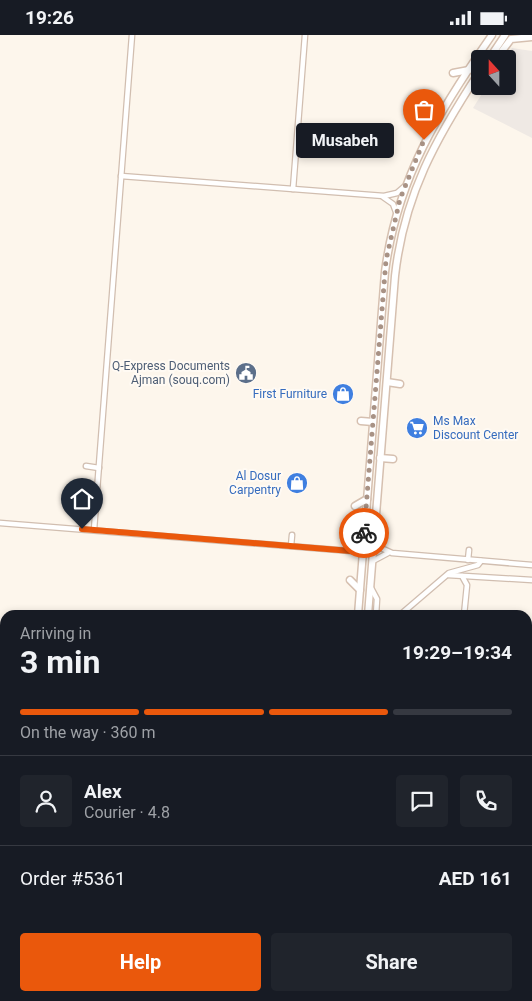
<!DOCTYPE html>
<html lang="en">
<head>
<meta charset="utf-8">
<style>
  :root { --surface:#171b24; --page:#20242c; --text:#f1f3f6; --muted:#9ea1a6; --line:#363941; --accent:#ea580c }
  body { margin:0; font-family:Roboto,sans-serif; background:var(--page); color:var(--text); height:100vh; display:flex; flex-direction:column; font-size:19px; white-space:nowrap }
  * { box-sizing:border-box; margin:0 }
  p { font-size:16px; color:var(--muted) }
  .icon { flex:none; width:28px; height:28px; fill:none; stroke:currentColor; stroke-width:2; stroke-linecap:round; stroke-linejoin:round }
  .map { position:relative; flex:1; overflow:hidden }
  .side { position:absolute; left:0px; top:575px; width:532px; height:391px; display:flex; flex-direction:column; background:var(--surface); border-radius:15px 15px 0 0; box-shadow:0 2px 8px #0003 }
  .side>* { flex:none }
  .needle { width:32px; rotate:339deg }
  .controls { position:absolute; left:471px; top:15px; display:grid; gap:10px }
  .controls a { display:grid; place-items:center; width:45px; height:45px; border-radius:5px; background:var(--surface); box-shadow:0 2px 8px #0003; font-size:25px }
  .pin { position:absolute; display:grid; place-items:center; width:42px; height:42px; color:#fff; margin:-51px -21px; border-radius:50% 50% 50% 0; rotate:-45deg; box-shadow:0 0 5px #0007 }
  .pin .icon { rotate:45deg }
  .courier { position:absolute; display:grid; place-items:center; width:50px; height:50px; margin:-25px; border:4px solid #ea580c; border-radius:50%; background:#fff; color:#222; box-shadow:0 1px 6px #0007 }
  .bubble { position:absolute; height:35px; border-radius:5px; background:var(--surface); box-shadow:0 2px 8px #0003; font-size:16px; font-weight:700; line-height:35px; text-align:center }
  .headline em { font-style:normal; font-weight:700 }
  .headline div { display:flex; flex-direction:column-reverse }
  .headline { display:flex; align-items:center; justify-content:space-between; height:85px; padding:0 20px }
  h1 { font-size:32px; font-weight:700; line-height:38px }
  .bar { display:grid; grid-template-columns:repeat(4,1fr); gap:8px 5px; align-content:center; height:60px; padding:0 20px }
  .bar i { height:6px; border-radius:4px; background:var(--line) }
  .bar .current { background:var(--accent) }
  .bar p { grid-column:span 4 }
  .line { display:flex; align-items:center; gap:12px; padding:0 20px; border-top:1px solid var(--line) }
  .line div { flex:1 }
  .round { display:grid; place-items:center; flex:none; width:52px; height:52px; border-radius:5px; background:var(--page) }
  .button { display:flex; gap:10px; margin-top:auto; padding:10px 20px }
  .button a { flex:1; height:58px; border-radius:5px; background:var(--accent); color:#fff; font-size:20px; font-weight:700; line-height:58px; text-align:center }
  .button a+a { background:var(--page); color:var(--text) }
  .status { display:flex; justify-content:space-between; align-items:center; height:35px; padding:0 25px; background:var(--surface); direction:ltr }
  .status svg { height:14px; fill:currentColor }
  .map>svg:first-child { display:block }
  .industrial { fill:#efe9e4 }
  .lines { fill:none; stroke-linecap:round; stroke-linejoin:round }
  .street-casing { stroke:#d1beb0; stroke-width:7 }
  .secondary-casing { stroke:#d6c0b0; stroke-width:9 }
  .primary-casing { stroke:#dad1cd; stroke-width:9 }
  .highway-casing { stroke:#dad1cd; stroke-width:10 }
  .street { stroke:#fff; stroke-width:4.5 }
  .secondary { stroke:#fff; stroke-width:6 }
  .primary { stroke:#fbd9a5; stroke-width:7 }
  .highway { stroke:#f7b7a3; stroke-width:8 }
  .done { stroke:#a89285; stroke-width:5; stroke-dasharray:0 9 }
  .route { stroke:#ea580c; stroke-width:6 }
  .labels { text-anchor:middle; dominant-baseline:central; stroke-width:4; stroke-linejoin:round; paint-order:stroke }
  .service-label { font-size:12px; fill:#4e5e75; stroke:#fffaf3; text-anchor:end }
  .shop-label { font-size:12px; fill:#366cbe; stroke:#fffaf3; text-anchor:end }
</style>
</head>
<body>
<div class="status"><b>19:26</b><svg viewBox="0 0 49 12"><path d="M0 12V9h3v3zM5 12V6h3v6zM10 12V3h3v9zM15 12V0h3v12zM26 1h20v11H26zM47 4h2v5h-2z"/></svg></div>
<div class="map">
<svg width="532" height="966" viewBox="0 0 532 966">
  <rect width="100%" height="100%" fill="#fdf6ec"/>
  <polygon class="industrial" points="512,13 532,16 532,103 473,73 487,51 508,51 508,24 505,24"/>
  <g class="lines">
    <g class="street-casing">
      <g id="street">
        <polyline points="121,141 384,161 397,158 404,152"/>
        <polyline points="293,154 305,0"/>
        <polyline points="383,162 393,169 396,177"/>
        <polyline points="86,431 99,433"/>
        <polyline points="0,488 363,517"/>
        <polyline points="94,495 132,0"/>
        <polyline points="375,504 381,513 392,518 532,530"/>
        <polyline points="291,511 292,500"/>
        <polyline points="468,525 469,515"/>
        <polyline points="373,526 388,518"/>
        <polyline points="448,540 532,545"/>
        <polyline points="462,541 467,550 464,580"/>
        <polyline points="370,551 377,564 376,580"/>
        <polyline points="400,580 449,538 478,530 481,526"/>
        <polyline points="528,686 532,686"/>
        <polyline points="0,822 5,822"/>
        <polyline points="0,913 5,914"/>
        <polyline points="528,957 532,957"/>
        <polyline points="127,966 128,961"/>
        <polyline points="221,966 222,961"/>
        <polyline points="439,966 440,961"/>
      </g>
    </g>
    <g class="secondary-casing">
      <g id="secondary">
        <polyline points="489,24 505,0"/>
        <polyline points="496,24 511,4 532,2"/>
        <polyline points="453,38 469,35"/>
        <polyline points="387,347 400,349"/>
        <polyline points="361,386 373,387"/>
        <polyline points="380,423 393,424"/>
        <polyline points="355,471 367,464"/>
        <polyline points="350,545 360,555"/>
        <path d="M358,580l27,-343c12,-94 54,-161 107,-237"/>
        <path d="M368,580l27,-339c9,-81 41,-138 85,-205"/>
        <polyline points="0,670 5,671"/>
        <polyline points="528,698 532,698"/>
        <polyline points="528,712 532,712"/>
        <polyline points="0,798 5,799"/>
        <polyline points="528,844 532,845"/>
      </g>
    </g>
    <g class="primary-casing">
      <g id="primary">
        <polyline points="327,966 327,961"/>
        <polyline points="340,966 340,961"/>
      </g>
    </g>
    <g class="highway-casing">
      <g id="highway">
        <polyline points="0,767 5,767"/>
        <polyline points="0,784 5,784"/>
        <polyline points="528,814 532,814"/>
        <polyline points="528,829 532,830"/>
      </g>
    </g>
    <use href="#street" class="street"/>
    <use href="#secondary" class="secondary"/>
    <use href="#primary" class="primary"/>
    <use href="#highway" class="highway"/>
  </g>
  <g class="lines">
    <polyline class="done" points="364,498 386,225 400,164 424,105"/>
    <polyline class="route" points="82,494 363,517 364,498"/>
  </g>
  <defs>
    <g id="civic-disc" transform="scale(1.125)"><circle r="9.5" fill="#5c6f8a" stroke="#fffaf3"/><path d="M-.6-6.5H3V-4.5H.6V-3L4-1V1h2V6H-6V1h2V-1L-.6-3ZM-1.2 2.5V6h2.4V2.5Z" fill="#fff"/></g>
    <g id="shop-disc" transform="scale(1.125)"><circle r="9.5" fill="#3f7fe0" stroke="#fffaf3"/><path d="M-5-2.5h2.3a2.7 3.5 0 0 1 5.4 0H5L5.5 6h-11ZM-1.5-2.5h3a1.5 2.3 0 0 0-3 0Z" fill="#fff"/></g>
    <g id="supermarket-disc" transform="scale(1.125)"><circle r="9.5" fill="#3f7fe0" stroke="#fffaf3"/><path d="M-6-5.5h2.5l.6 2H6L4.5 2H-2.5L-4.4-4H-6ZM-1.5 3.2a1.3 1.3 0 1 0 .1 0ZM3 3.2a1.3 1.3 0 1 0 .1 0Z" fill="#fff"/></g>
  </defs>
  <g fill-rule="evenodd">
    <use href="#civic-disc" x="246" y="338"/>
    <use href="#shop-disc" x="343" y="359"/>
    <use href="#supermarket-disc" x="417" y="393"/>
    <use href="#shop-disc" x="297" y="448"/>
  </g>
  <g class="labels">
    <g class="service-label">
      <text x="230" y="331">Q-Express Documents<tspan x="230" dy="14">Ajman (souq.com)</tspan></text>
    </g>
    <g class="shop-label">
      <text x="327" y="359">First Furniture</text>
      <text x="433" y="386" text-anchor="start">Ms Max<tspan x="433" dy="14">Discount Center</tspan></text>
      <text x="281" y="441">Al Dosur<tspan x="281" dy="14">Carpentry</tspan></text>
    </g>
  </g>
</svg>
<div class="controls">
<a><svg class="needle" viewBox="-14 -14 28 28"><path d="M0-13l5 13h-10z" fill="#e53935"/><path d="M0 13l5-13h-10z" fill="#9ea1a6"/></svg></a>
</div>
<div class="pin" style="left:424px;top:105px;background:#ea580c"><svg class="icon" aria-label="bag" viewBox="0 0 24 24"><path d="M5 8h14l-1 12H6zM9 8a3 3 0 0 1 6 0"/></svg></div>
<div class="pin" style="left:82px;top:494px;background:#1f2937"><svg class="icon" aria-label="home" viewBox="0 0 24 24"><path d="M3 11l9-7 9 7M6 9v11h12V9"/></svg></div>
<div class="courier" style="left:364px;top:498px"><svg class="icon" aria-label="bike" viewBox="0 0 24 24"><circle cx="6" cy="16" r="4"/><circle cx="18" cy="16" r="4"/><path d="M6 16l4-8h5l3 8M10 8l3 8H6M13 5h3"/></svg></div>
<div class="bubble" style="left:296px;top:88px;width:98px">Musabeh</div>
<section class="side">
<div class="headline"><div><h1>3 min</h1><p>Arriving in</p></div><em>19:29–19:34</em></div>
<div class="bar"><i class="current"></i><i class="current"></i><i class="current"></i><i></i><p>On the way · 360 m</p></div>
<div class="line" style="height:90px"><a class="round"><svg class="icon" aria-label="person" viewBox="0 0 24 24"><circle cx="12" cy="8" r="4"/><path d="M4 21q1-7 8-7t8 7"/></svg></a><div><b>Alex</b><p>Courier · 4.8</p></div><a class="round"><svg class="icon" aria-label="chat" viewBox="0 0 24 24"><path d="M4 5h16v11H9l-5 4z"/></svg></a><a class="round"><svg class="icon" aria-label="phone" viewBox="0 0 24 24"><path d="M5 4h4l2 5-3 2q2 4 5 5l2-3 5 2v4C11 20 4 13 5 4z"/></svg></a></div>
<div class="line" style="height:65px"><div>Order #5361</div><b>AED 161</b></div>
<div class="button"><a>Help</a><a>Share</a></div>
</section>
</div>
</body>
</html>
